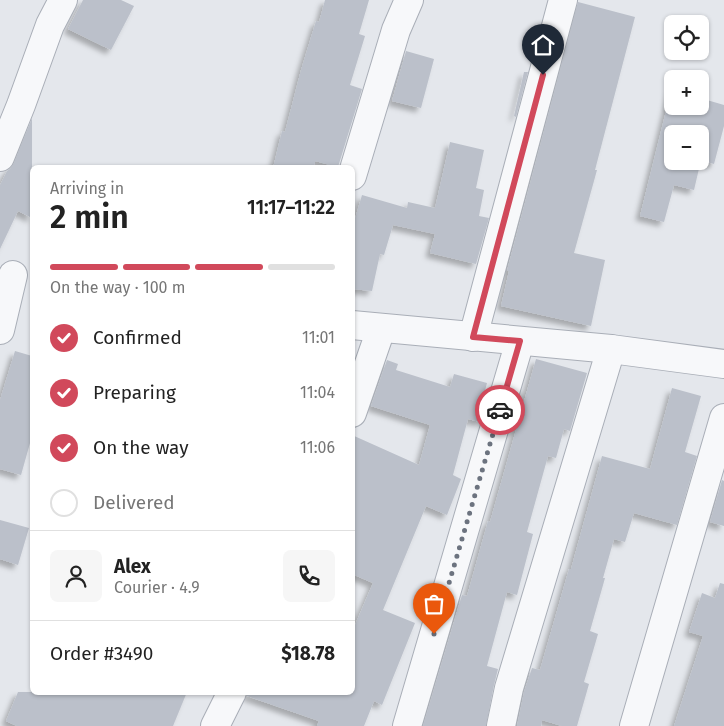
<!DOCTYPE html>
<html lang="en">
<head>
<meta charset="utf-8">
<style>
  :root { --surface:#fff; --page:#f6f6f6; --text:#222; --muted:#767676; --line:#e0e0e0; --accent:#d1495b }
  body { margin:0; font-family:"Fira Sans",sans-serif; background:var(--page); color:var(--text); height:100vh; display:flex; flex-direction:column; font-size:19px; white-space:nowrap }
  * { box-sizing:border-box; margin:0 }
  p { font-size:16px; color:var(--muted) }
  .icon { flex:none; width:28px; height:28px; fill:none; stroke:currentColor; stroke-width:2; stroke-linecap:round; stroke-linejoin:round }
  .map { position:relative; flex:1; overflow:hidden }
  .drawer { position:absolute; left:30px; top:165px; width:325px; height:530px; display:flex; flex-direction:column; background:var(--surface); border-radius:8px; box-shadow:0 1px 4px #0004 }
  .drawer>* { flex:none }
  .buttons { position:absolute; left:664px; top:15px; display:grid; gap:10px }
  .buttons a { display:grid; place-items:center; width:45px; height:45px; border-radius:8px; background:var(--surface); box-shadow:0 1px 4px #0004; font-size:25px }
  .pin { position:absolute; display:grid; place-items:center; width:42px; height:42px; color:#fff; margin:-51px -21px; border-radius:50% 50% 50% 0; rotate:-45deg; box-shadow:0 0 5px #0007 }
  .pin .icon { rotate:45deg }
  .courier { position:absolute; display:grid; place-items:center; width:50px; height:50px; margin:-25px; border:4px solid #d1495b; border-radius:50%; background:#fff; color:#222; box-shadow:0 1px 6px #0007 }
  .head em { font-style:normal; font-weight:600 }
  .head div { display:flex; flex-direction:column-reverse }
  .head { display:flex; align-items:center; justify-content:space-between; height:85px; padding:0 20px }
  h1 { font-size:32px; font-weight:600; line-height:38px }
  .bar { display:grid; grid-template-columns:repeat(4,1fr); gap:8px 5px; align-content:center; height:60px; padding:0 20px }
  .bar i { height:6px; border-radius:4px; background:var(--line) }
  .bar .current { background:var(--accent) }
  .bar p { grid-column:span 4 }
  .line { display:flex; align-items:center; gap:12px; padding:0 20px; border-top:1px solid var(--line) }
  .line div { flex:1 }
  .round { display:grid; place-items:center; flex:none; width:52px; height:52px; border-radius:8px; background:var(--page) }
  ol { padding:0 20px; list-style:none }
  li { display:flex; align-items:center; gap:15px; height:55px }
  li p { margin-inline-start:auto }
  li .icon { padding:5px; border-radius:50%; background:var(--accent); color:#fff; stroke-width:4 }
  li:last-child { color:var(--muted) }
  li i { width:28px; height:28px; border:2px solid var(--line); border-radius:50% }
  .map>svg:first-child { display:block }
  .building { fill:#bbc0ca; fill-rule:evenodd; filter:url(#shadow) }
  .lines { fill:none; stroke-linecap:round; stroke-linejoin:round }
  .minor-casing { stroke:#a9aeb7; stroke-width:30 }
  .minor { stroke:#f7f8fa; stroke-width:28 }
  .done { stroke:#6c737f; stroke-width:5; stroke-dasharray:0 9 }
  .route { stroke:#d1495b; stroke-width:6 }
</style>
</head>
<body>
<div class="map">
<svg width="724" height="726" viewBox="0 0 724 726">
  <defs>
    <filter id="shadow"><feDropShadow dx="-4.5" dy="4.5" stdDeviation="2.5" flood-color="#0004"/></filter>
  </defs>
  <rect width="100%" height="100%" fill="#e4e7ec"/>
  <g class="building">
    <polygon points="83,0 121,0 134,6 111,50 68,29"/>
    <polygon points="325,0 369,0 359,34 365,36 350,85 362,89 338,167 315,161 314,168 273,168 282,131 285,132 301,70 316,21 319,22"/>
    <polygon points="578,2 635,17 595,170 597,170 574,253 605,260 591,326 501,306 509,271 507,271"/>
    <polygon points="406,51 434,59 421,108 392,101"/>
    <polygon points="524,72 528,72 516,117 514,116"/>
    <path d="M671,91h1v15h28v-8l24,7v21l-10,38 -13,-4 -7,30 -20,-5 -10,37 -24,-6zM672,134h28v27h-28z"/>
    <polygon points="32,118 32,218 18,211 0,249 0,185 7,171 10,169 14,163"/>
    <polygon points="450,142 484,150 476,188 484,190 479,216 489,218 476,264 430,253 435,234 393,225 384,255 380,254 372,291 352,289 352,229 362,195 407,208 408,202 435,208"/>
    <polygon points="15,351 32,356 32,436 21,475 0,469 0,400"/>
    <polygon points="536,359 587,373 570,431 564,429 556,458 548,456 527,532 533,534 517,595 507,592 487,666 498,669 494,685 486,726 423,726 462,595 467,596 488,521 490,522"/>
    <polygon points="387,360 398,364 396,370 450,387 454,374 487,383 483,398 487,399 480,422 468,419 453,475 461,479 447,515 426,506 383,610 415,623 382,705 374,701 364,726 317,726 319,721 247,696 247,692 352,692 352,632 373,583 352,574 352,435 419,465 430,425 371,406"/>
    <polygon points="672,388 701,396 685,452 697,456 677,525 634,513 625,542 614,539 603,578 605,578 590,631 598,634 584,682 589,684 577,726 562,726 542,720 541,726 517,726 524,692 532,668 540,670 569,569 571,569 602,456 650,469"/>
    <polygon points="722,480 724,481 724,526 710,522"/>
    <polygon points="0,520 29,528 18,565 0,559"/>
    <polygon points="720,583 724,584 724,726 674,726 703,636 689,632 702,593 715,598"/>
    <polygon points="18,692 187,692 173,726 17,726 6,721"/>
  </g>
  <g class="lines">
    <g class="minor-casing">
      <g id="minor">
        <polyline points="0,157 21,105 50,25 63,0"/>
        <polyline points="352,176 396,30 409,0"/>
        <polyline points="352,325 611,349 724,364"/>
        <polyline points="0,330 13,275"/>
        <polyline points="473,337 563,0"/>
        <polyline points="352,413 381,329"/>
        <polyline points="215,726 232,692"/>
        <polyline points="407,726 520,341"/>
        <polyline points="501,726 509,688 611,349"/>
        <polyline points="634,726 724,418"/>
      </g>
    </g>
    <use href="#minor" class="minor"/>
  </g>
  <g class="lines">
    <polyline class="done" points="434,634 500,410"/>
    <polyline class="route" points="500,410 520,341 473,337 543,75"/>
  </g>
</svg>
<div class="buttons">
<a><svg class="icon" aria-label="locate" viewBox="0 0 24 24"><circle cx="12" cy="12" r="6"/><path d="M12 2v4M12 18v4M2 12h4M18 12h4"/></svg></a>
<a>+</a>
<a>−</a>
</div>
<div class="pin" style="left:434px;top:634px;background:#ea580c"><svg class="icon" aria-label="bag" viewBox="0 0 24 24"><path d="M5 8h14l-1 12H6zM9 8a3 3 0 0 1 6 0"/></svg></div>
<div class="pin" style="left:543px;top:75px;background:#1f2937"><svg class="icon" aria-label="home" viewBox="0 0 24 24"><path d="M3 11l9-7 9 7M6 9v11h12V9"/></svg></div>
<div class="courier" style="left:500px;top:410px"><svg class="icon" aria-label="car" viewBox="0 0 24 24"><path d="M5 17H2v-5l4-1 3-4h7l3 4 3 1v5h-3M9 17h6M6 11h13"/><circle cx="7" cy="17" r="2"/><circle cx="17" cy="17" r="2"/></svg></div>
<section class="drawer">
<div class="head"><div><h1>2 min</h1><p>Arriving in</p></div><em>11:17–11:22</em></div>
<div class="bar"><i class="current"></i><i class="current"></i><i class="current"></i><i></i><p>On the way · 100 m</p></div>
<ol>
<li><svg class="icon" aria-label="check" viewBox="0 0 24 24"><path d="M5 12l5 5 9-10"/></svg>Confirmed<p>11:01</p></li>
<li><svg class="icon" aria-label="check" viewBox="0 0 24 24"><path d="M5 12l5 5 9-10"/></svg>Preparing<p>11:04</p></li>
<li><svg class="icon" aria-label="check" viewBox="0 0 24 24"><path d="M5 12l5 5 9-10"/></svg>On the way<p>11:06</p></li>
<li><i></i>Delivered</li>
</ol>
<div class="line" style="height:90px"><a class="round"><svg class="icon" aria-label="person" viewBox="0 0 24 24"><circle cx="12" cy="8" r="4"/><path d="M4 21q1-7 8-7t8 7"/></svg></a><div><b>Alex</b><p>Courier · 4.9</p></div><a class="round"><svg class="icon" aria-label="phone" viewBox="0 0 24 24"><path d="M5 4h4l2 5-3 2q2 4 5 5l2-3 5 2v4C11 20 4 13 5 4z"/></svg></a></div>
<div class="line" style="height:65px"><div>Order #3490</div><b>$18.78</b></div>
</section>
</div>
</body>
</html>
